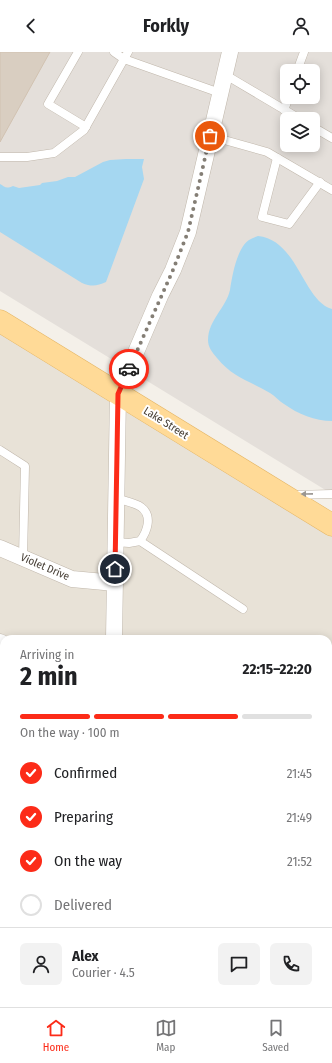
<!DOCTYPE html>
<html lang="en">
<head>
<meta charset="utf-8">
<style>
  :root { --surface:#fff; --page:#f2f2f2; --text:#202124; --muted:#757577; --line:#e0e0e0; --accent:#fc2b18 }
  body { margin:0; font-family:"Fira Sans Condensed",sans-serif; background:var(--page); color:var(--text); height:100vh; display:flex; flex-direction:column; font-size:15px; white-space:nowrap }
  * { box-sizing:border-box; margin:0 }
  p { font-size:13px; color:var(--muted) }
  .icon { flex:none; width:22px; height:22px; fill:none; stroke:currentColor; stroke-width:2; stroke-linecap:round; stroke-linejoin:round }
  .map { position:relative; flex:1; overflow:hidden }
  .panel { position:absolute; left:0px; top:583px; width:332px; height:372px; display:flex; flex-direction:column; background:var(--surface); border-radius:12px 12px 0 0; box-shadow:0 2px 10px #0003 }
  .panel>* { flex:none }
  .controls { position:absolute; left:280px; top:12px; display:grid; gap:8px }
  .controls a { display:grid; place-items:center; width:40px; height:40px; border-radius:6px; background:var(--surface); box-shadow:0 2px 10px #0003; font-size:20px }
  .pin { position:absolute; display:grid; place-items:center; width:34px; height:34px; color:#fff; margin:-17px; border:2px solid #fff; border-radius:50%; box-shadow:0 1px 4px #0007 }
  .courier { position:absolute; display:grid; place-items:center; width:40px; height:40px; margin:-20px; border:3px solid #fc2b18; border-radius:50%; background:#fff; color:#222; box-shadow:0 1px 5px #0007 }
  .headline em { font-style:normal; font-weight:700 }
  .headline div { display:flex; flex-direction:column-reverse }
  .headline { display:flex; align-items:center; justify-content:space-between; height:68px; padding:0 20px }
  h1 { font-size:26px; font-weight:700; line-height:30px }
  .bar { display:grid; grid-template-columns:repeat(4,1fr); gap:6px 4px; align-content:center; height:48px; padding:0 20px }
  .bar i { height:5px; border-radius:3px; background:var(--line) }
  .bar .active { background:var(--accent) }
  .bar p { grid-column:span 4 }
  .line { display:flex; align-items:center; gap:10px; padding:0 20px; border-top:1px solid var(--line) }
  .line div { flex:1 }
  .round { display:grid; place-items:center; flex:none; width:42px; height:42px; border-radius:6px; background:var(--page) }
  ol { padding:0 20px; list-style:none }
  li { display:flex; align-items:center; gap:12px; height:44px }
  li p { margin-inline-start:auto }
  li .icon { padding:4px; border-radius:50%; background:var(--accent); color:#fff; stroke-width:4 }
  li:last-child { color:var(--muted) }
  li i { width:22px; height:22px; border:2px solid var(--line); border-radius:50% }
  header { display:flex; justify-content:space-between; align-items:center; height:52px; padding:0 20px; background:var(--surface); font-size:18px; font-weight:700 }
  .dock { display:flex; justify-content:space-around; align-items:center; height:56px; border-top:1px solid var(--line); background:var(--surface); font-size:11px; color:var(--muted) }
  .dock a { display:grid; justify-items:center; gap:2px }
  .dock .active { color:var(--accent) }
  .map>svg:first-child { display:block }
  .residential { fill:#e8e2d7 }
  .industrial { fill:#e4dfda; fill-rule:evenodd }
  .water { fill:#a5d7f1 }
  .building { fill:#d9cec1; stroke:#d1c2b1 }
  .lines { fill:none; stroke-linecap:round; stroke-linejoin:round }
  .lane-casing { stroke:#c0b7ab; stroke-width:9 }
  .street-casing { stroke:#c0b7ab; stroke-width:17 }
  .primary-casing { stroke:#e5b666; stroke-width:23 }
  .lane { stroke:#fff; stroke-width:8 }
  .street { stroke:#fff; stroke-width:16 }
  .primary { stroke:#ffda97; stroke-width:22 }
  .oneway { fill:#9a9691 }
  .done { stroke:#847e75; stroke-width:4; stroke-dasharray:0 7.2 }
  .route { stroke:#fc2b18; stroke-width:5 }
  .labels { text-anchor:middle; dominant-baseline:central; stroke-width:4; stroke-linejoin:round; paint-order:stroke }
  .street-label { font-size:11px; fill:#484037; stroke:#fff }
</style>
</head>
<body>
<header><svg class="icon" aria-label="back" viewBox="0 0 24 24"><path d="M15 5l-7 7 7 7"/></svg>Forkly<svg class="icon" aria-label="person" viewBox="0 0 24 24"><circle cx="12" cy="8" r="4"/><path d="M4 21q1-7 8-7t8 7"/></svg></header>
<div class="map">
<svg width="332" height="955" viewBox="0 0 332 955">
  <rect width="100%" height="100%" fill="#f4f0e9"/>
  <g class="residential">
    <polygon points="0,275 113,344 110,587 4,587 4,951 105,951 105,955 0,955"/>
    <polygon points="124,349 332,483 332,955 116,955 116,951 328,951 328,587 121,587"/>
  </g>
  <path class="industrial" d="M0,0h332v442l-332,-203zM287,19h26v26h-26zM287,67h26v26h-26z"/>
  <g class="water">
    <path d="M126,107h18l-2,8 2,12 -38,103c-9,4 -14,5 -24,1l-82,-51v-48c5,3 6,5 13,2l6,2 21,-3 2,-2 15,-2 11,-4h7l28,-15 7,-2z"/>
    <path d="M258,184c40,4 45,65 74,73v112c-17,0 -34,-7 -48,-17 -5,-3 -9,-8 -14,-11 -20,-12 -38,-16 -53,-35 -5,-6 -9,-11 -9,-18 0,-20 18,-32 22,-50 2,-14 7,-42 19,-50 3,-2 6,-3 9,-4z"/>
    <polygon points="0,845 4,846 4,951 46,951 45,955 0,955"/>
  </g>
  <polygon class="building" points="0,0 50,0 0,90"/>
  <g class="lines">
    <g class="lane-casing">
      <g id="lane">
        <polyline points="78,0 48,52 86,75"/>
        <polyline points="114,0 124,7 220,41"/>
        <polyline points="297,19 304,0"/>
        <polyline points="224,22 300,67"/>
        <polyline points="284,58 289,45"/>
        <polyline points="313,75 332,86"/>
        <polyline points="210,84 267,100 332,138"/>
        <polyline points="0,105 27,105 54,101 84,78 128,0"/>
        <polyline points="277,106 262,165 289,172 320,130"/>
        <polyline points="0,398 25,414 23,506"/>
        <polyline points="293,443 332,442"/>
        <polyline points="140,489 243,557"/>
        <path d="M116,490l13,1 11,-2c7,-9 13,-25 1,-34 -6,-4 -17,-6 -25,-9"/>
      </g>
    </g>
    <g class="street-casing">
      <g id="street">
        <polyline points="0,496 72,527 115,531"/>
        <polyline points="114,587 118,342 160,244 173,218 188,180 230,0"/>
        <polyline points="0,590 4,592"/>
        <polyline points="0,694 4,694"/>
        <polyline points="0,787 4,788"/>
        <polyline points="109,955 109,951"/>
      </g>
    </g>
    <g class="primary-casing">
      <polyline id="primary" points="0,269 332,473"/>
    </g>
    <use href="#lane" class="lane"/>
    <use href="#street" class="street"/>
    <use href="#primary" class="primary"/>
  </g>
  <defs><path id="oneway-solid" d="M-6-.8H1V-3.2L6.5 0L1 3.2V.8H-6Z"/></defs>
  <use class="oneway" href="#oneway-solid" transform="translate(307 442) rotate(179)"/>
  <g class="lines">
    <polyline class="done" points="129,317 173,218 188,180 210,84"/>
    <polyline class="route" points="115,517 118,342 129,317"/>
  </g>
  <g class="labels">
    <g class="street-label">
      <text transform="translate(166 371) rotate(32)">Lake Street</text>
      <text transform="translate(45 515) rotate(23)">Violet Drive</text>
    </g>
  </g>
</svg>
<div class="controls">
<a><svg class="icon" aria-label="locate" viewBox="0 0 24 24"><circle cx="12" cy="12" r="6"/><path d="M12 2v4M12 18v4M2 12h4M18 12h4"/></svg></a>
<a><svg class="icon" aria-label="layers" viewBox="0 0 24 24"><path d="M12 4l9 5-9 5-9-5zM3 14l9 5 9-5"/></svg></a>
</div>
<div class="pin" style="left:210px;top:84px;background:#ea580c"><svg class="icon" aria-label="bag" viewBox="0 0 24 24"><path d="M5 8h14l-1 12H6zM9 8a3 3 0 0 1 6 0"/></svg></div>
<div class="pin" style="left:115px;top:517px;background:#1f2937"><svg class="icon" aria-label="home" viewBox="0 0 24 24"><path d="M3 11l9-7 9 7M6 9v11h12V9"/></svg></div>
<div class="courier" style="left:129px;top:317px"><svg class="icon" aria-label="car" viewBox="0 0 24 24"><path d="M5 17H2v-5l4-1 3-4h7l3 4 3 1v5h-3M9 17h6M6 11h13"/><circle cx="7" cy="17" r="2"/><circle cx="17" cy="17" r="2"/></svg></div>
<section class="panel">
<div class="headline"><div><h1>2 min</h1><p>Arriving in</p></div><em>22:15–22:20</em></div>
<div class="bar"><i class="active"></i><i class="active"></i><i class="active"></i><i></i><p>On the way · 100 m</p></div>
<ol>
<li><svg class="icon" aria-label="check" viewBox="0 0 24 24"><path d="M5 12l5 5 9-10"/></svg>Confirmed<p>21:45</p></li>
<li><svg class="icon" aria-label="check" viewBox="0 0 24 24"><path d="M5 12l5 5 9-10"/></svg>Preparing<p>21:49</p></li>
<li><svg class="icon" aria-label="check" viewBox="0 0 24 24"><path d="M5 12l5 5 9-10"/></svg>On the way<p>21:52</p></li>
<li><i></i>Delivered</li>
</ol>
<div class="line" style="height:72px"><a class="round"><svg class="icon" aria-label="person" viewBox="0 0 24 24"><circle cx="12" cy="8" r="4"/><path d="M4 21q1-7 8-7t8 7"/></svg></a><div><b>Alex</b><p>Courier · 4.5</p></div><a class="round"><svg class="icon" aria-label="chat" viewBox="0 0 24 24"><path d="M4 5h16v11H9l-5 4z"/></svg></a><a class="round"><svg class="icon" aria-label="phone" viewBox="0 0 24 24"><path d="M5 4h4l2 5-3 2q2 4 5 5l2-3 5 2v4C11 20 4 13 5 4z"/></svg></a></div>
</section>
</div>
<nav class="dock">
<a class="active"><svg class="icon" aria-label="home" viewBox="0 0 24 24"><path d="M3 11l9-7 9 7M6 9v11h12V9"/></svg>Home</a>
<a><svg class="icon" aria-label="map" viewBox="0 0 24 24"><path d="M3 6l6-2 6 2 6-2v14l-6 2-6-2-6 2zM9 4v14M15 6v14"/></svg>Map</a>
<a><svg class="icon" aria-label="saved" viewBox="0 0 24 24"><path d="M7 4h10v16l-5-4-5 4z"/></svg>Saved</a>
</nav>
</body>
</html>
